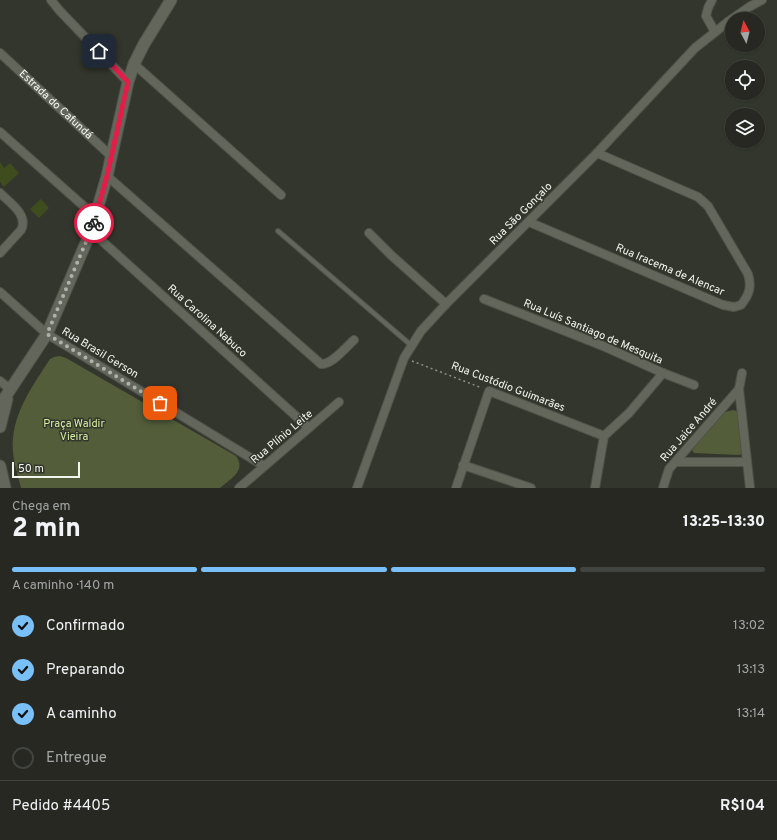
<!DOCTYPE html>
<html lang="pt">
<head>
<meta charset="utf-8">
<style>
  :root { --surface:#262821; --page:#32342e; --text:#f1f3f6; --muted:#a4a6a5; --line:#42443f; --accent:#79bff8 }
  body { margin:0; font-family:Overpass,sans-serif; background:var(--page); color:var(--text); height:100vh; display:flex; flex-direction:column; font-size:15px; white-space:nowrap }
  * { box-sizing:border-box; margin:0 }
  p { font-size:13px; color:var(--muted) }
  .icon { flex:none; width:22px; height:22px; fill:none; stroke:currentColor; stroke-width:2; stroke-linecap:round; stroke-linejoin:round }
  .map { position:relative; height:488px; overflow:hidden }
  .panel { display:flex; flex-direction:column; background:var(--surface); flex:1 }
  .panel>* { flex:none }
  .needle { width:26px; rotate:353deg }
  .controls { position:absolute; left:725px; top:12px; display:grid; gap:8px }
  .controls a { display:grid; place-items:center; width:40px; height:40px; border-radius:50%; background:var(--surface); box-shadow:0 1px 3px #0004,0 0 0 1px var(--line); font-size:20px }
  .scale { position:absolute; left:12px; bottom:10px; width:68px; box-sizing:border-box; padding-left:4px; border:2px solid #f2f5ee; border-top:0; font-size:11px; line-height:14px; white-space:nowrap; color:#f2f5ee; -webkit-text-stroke:3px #33362c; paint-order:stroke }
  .pin { position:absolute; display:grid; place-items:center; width:34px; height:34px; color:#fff; margin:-17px; border-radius:8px; box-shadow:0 2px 6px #0006 }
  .courier { position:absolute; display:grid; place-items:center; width:40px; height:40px; margin:-20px; border:3px solid #e11d48; border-radius:50%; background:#fff; color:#222; box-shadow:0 1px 5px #0007 }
  .overview em { font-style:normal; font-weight:800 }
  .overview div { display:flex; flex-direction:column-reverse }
  .overview { display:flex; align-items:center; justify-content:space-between; height:68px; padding:0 12px }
  h1 { font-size:26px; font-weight:800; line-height:30px }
  .bar { display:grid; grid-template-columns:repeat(4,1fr); gap:6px 4px; align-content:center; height:48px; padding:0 12px }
  .bar i { height:5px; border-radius:3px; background:var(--line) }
  .bar .current { background:var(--accent) }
  .bar p { grid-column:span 4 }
  .line { display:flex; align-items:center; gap:10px; padding:0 12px; border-top:1px solid var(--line) }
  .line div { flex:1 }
  ol { padding:0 12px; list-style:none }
  li { display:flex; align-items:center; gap:12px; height:44px }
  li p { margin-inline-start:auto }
  li .icon { padding:4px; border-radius:50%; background:var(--accent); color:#111; stroke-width:4 }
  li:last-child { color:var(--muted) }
  li i { width:22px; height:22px; border:2px solid var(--line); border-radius:50% }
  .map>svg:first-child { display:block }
  .green { fill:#535d3a }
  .building { fill:#3f4c1d }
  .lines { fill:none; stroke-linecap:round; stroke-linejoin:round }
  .lane-casing { stroke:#4f5248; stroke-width:6 }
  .street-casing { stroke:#4f5248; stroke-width:10 }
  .secondary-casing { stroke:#4f5248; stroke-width:13 }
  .path { stroke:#8d9088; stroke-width:1.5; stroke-dasharray:2 3; stroke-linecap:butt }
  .lane { stroke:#63675b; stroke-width:4 }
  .street { stroke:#63675b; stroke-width:8 }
  .secondary { stroke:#63675b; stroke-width:11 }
  .done { stroke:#afb2aa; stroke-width:4; stroke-dasharray:0 7.2 }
  .route { stroke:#e11d48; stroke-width:5 }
  .labels { text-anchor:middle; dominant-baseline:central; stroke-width:3; stroke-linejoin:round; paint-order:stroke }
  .street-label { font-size:11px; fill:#f2f5ee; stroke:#33362c }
  .park-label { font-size:11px; fill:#d8efa3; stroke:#33362c }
</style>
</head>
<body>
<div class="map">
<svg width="777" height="488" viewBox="0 0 777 488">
  <rect width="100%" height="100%" fill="#33362c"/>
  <g class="green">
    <path d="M60,356l6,2 170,98c11,15 -6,23 -16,32h-199c-3,-12 -7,-24 -8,-36 -3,-36 19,-65 37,-93l4,-2z"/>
    <polygon points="733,410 739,412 743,454 738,455 694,453 692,450 693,447 725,412"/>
  </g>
  <g class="building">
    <polygon points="0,162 4,168 10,163 19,173 4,187 0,182"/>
    <polygon points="41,199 49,208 39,218 30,209"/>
  </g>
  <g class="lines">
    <g class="lane-casing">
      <polyline id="lane" points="278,231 412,346"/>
    </g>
    <g class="street-casing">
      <g id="street">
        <polyline points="51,0 59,10 128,82"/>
        <polyline points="712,0 708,8 706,16 715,32"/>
        <path id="s1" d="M0,53l111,103"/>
        <polyline points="134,64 281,195"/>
        <polyline points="0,132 96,217"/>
        <path d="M107,176l214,188c11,1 25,-17 33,-24"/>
        <path d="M0,193c9,9 29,22 21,37l-21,23"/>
        <path d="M529,222l194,83 11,2 7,-2c8,-10 11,-18 7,-31l-40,-68 -10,-9 -101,-44"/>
        <polyline points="91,231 309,428"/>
        <polyline points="369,233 391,255 446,304"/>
        <polyline points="0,292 47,334 264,466"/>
        <polyline points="484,299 603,346 663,373 694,385"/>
        <polyline points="742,373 739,389 750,488"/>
        <polyline points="0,381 10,389"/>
        <polyline points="676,462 747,462"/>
        <polyline points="463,465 531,488"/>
        <polyline points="239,488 339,402"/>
        <polyline points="357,488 404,358 421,331 446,304 597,153 695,48 729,21 749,7 762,0"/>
        <polyline points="456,488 489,391 604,436"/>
        <polyline points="595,488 604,436 629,413 663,373"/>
        <polyline points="663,488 669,469 739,389"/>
      </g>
    </g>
    <g class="secondary-casing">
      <g id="secondary">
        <polyline points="0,405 47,334 91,231 107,176 128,82 134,64 144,44 171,0"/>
        <polyline points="0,427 7,399"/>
        <polyline points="0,466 5,488"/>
      </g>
    </g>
    <polyline class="path" points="412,361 482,388"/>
    <use href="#lane" class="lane"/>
    <use href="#street" class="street"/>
    <use href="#secondary" class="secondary"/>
  </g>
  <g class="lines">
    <polyline class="done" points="94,223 47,334 160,403"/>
    <polyline class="route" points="94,223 107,176 128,82 99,51"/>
  </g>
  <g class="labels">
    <g class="street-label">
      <text stroke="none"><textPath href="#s1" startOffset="76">Estrada do Cafundá</textPath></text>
      <text transform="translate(521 214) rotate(-45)">Rua São Gonçalo</text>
      <text transform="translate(670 270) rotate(23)">Rua Iracema de Alencar</text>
      <text transform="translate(207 321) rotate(42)">Rua Carolina Nabuco</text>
      <text transform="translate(593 332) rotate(23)">Rua Luís Santiago de Mesquita</text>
      <text transform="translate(100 353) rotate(31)">Rua Brasil Gerson</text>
      <text transform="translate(508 387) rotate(21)">Rua Custódio Guimarães</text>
      <text transform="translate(689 430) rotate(-49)">Rua Jaice André</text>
      <text transform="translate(282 437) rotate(-40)">Rua Plínio Leite</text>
    </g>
    <g class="park-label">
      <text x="74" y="424">Praça Waldir<tspan x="74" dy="13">Vieira</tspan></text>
    </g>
  </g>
</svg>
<div class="controls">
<a><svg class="needle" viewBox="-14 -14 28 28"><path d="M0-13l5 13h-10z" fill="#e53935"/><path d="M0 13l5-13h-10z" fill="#a4a6a5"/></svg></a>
<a><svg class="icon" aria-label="locate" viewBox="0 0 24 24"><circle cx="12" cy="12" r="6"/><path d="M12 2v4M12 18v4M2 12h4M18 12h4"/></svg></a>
<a><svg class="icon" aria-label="layers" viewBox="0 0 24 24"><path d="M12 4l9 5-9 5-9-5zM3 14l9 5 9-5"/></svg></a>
</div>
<div class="scale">50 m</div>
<div class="pin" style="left:160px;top:403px;background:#ea580c"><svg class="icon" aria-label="bag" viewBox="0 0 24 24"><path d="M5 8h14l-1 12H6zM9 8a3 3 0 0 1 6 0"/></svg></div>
<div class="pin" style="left:99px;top:51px;background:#1f2937"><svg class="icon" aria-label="home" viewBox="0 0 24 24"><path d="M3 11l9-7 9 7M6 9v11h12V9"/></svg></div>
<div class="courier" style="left:94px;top:223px"><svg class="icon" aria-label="bike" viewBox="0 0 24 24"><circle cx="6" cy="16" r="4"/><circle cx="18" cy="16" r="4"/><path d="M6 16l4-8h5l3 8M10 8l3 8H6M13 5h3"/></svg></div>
</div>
<section class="panel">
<div class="overview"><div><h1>2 min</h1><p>Chega em</p></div><em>13:25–13:30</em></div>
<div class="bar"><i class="current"></i><i class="current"></i><i class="current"></i><i></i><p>A caminho · 140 m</p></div>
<ol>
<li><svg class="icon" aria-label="check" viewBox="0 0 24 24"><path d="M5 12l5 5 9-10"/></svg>Confirmado<p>13:02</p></li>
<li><svg class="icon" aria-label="check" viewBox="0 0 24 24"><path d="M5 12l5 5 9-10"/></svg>Preparando<p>13:13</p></li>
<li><svg class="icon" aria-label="check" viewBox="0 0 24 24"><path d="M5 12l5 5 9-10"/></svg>A caminho<p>13:14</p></li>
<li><i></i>Entregue</li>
</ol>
<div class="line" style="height:52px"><div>Pedido #4405</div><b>R$104</b></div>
</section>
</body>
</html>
